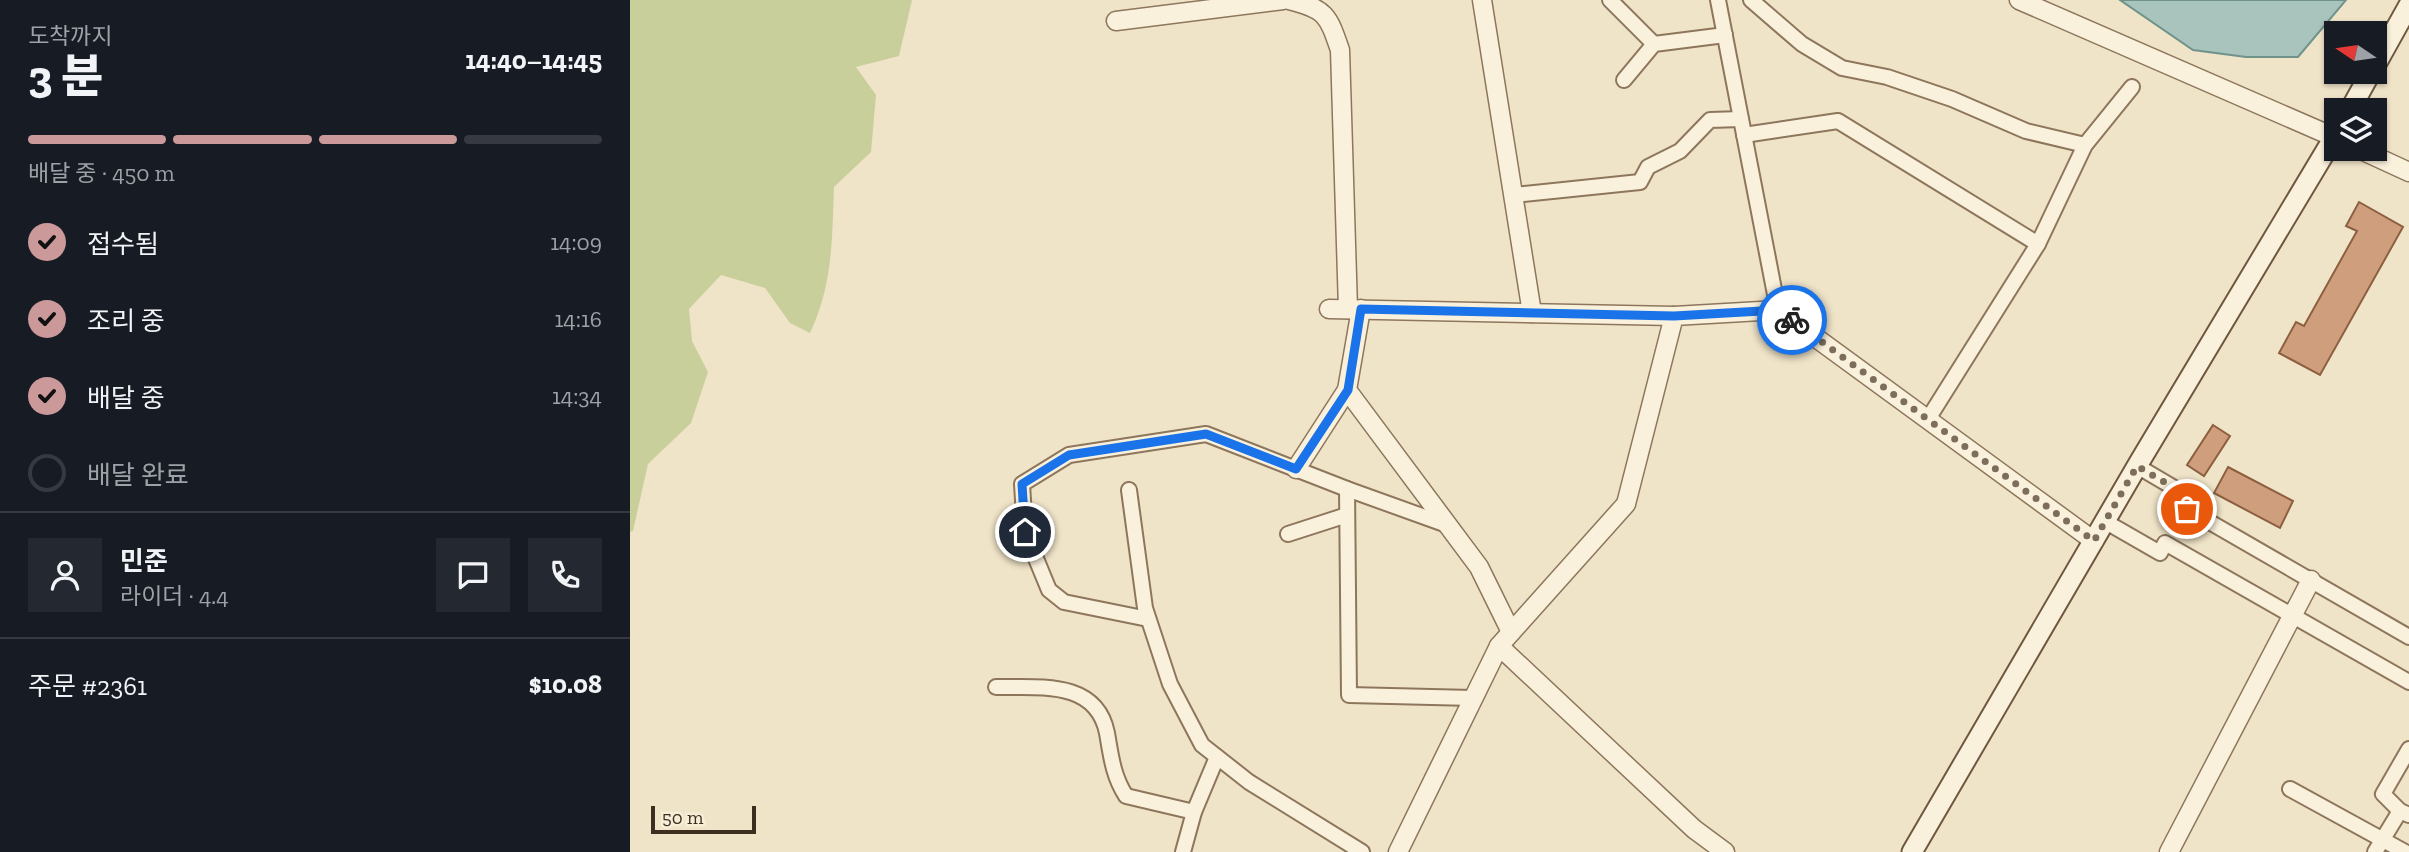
<!DOCTYPE html>
<html lang="ko">
<head>
<meta charset="utf-8">
<style>
  :root { --surface:#171b24; --page:#242831; --text:#f1f3f6; --muted:#9ea1a6; --line:#363941; --accent:#cc999b }
  body { margin:0; font-family:"Zilla Slab","Noto Sans KR",serif; background:var(--page); color:var(--text); height:100vh; display:flex; flex-direction:column; font-size:26px; white-space:nowrap }
  * { box-sizing:border-box; margin:0 }
  p { font-size:23px; color:var(--muted) }
  .icon { flex:none; width:38px; height:38px; fill:none; stroke:currentColor; stroke-width:2; stroke-linecap:round; stroke-linejoin:round }
  .map { position:relative; flex:1; overflow:hidden }
  .drawer { display:flex; flex-direction:column; background:var(--surface); width:630px }
  .drawer>* { flex:none }
  .needle { width:46px; rotate:283deg }
  .fabs { position:absolute; left:1694px; top:21px; display:grid; gap:14px }
  .fabs a { display:grid; place-items:center; width:63px; height:63px; border-radius:0px; background:var(--surface); box-shadow:0 2px 5px #0004; font-size:35px }
  .scale { position:absolute; left:21px; bottom:18px; width:105px; box-sizing:border-box; padding-left:7px; border:4px solid #3d2e20; border-top:0; font-size:19px; line-height:24px; white-space:nowrap; color:#3d2e20; -webkit-text-stroke:5px #f7eed8; paint-order:stroke }
  .pin { position:absolute; display:grid; place-items:center; width:60px; height:60px; color:#fff; margin:-30px; border:4px solid #fff; border-radius:50%; box-shadow:0 2px 7px #0007 }
  .courier { position:absolute; display:grid; place-items:center; width:70px; height:70px; margin:-35px; border:5px solid #1a73e8; border-radius:50%; background:#fff; color:#222; box-shadow:0 2px 9px #0007 }
  .overview em { font-style:normal; font-weight:800 }
  .overview div { display:flex; flex-direction:column-reverse }
  .overview { display:flex; align-items:center; justify-content:space-between; height:119px; padding:0 28px }
  h1 { font-size:46px; font-weight:800; line-height:52px }
  .bar { display:grid; grid-template-columns:repeat(4,1fr); gap:10px 7px; align-content:center; height:84px; padding:0 28px }
  .bar i { height:9px; border-radius:5px; background:var(--line) }
  .bar .active { background:var(--accent) }
  .bar p { grid-column:span 4 }
  .line { display:flex; align-items:center; gap:18px; padding:0 28px; border-top:2px solid var(--line) }
  .line div { flex:1 }
  .round { display:grid; place-items:center; flex:none; width:74px; height:74px; border-radius:0px; background:var(--page) }
  ol { padding:0 28px; list-style:none }
  li { display:flex; align-items:center; gap:21px; height:77px }
  li p { margin-inline-start:auto }
  li .icon { padding:7px; border-radius:50%; background:var(--accent); color:#111; stroke-width:4 }
  li:last-child { color:var(--muted) }
  li i { width:38px; height:38px; border:4px solid var(--line); border-radius:50% }
  main { display:flex; flex:1; min-height:0 }
  .map>svg:first-child { display:block }
  .green { fill:#c9cf9b }
  .water { fill:#a9c4bc; stroke:#6f938a; stroke-width:2 }
  .building { fill:#cf9f7d; stroke:#8d5f41; stroke-width:2 }
  .lines { fill:none; stroke-linecap:round; stroke-linejoin:round }
  .minor-casing { stroke:#8d765c; stroke-width:18 }
  .tertiary-casing { stroke:#8d765c; stroke-width:21 }
  .secondary-casing { stroke:#6f573f; stroke-width:23 }
  .minor { stroke:#faf1dc; stroke-width:14 }
  .tertiary { stroke:#faf1dc; stroke-width:18 }
  .secondary { stroke:#faf1dc; stroke-width:19 }
  .done { stroke:#7c6e5b; stroke-width:7; stroke-dasharray:0 12.6 }
  .route { stroke:#1a73e8; stroke-width:9 }
</style>
</head>
<body>
<main>
<section class="drawer">
<div class="overview"><div><h1>3 분</h1><p>도착까지</p></div><em>14:40–14:45</em></div>
<div class="bar"><i class="active"></i><i class="active"></i><i class="active"></i><i></i><p>배달 중 · 450 m</p></div>
<ol>
<li><svg class="icon" aria-label="check" viewBox="0 0 24 24"><path d="M5 12l5 5 9-10"/></svg>접수됨<p>14:09</p></li>
<li><svg class="icon" aria-label="check" viewBox="0 0 24 24"><path d="M5 12l5 5 9-10"/></svg>조리 중<p>14:16</p></li>
<li><svg class="icon" aria-label="check" viewBox="0 0 24 24"><path d="M5 12l5 5 9-10"/></svg>배달 중<p>14:34</p></li>
<li><i></i>배달 완료</li>
</ol>
<div class="line" style="height:126px"><a class="round"><svg class="icon" aria-label="person" viewBox="0 0 24 24"><circle cx="12" cy="8" r="4"/><path d="M4 21q1-7 8-7t8 7"/></svg></a><div><b>민준</b><p>라이더 · 4.4</p></div><a class="round"><svg class="icon" aria-label="chat" viewBox="0 0 24 24"><path d="M4 5h16v11H9l-5 4z"/></svg></a><a class="round"><svg class="icon" aria-label="phone" viewBox="0 0 24 24"><path d="M5 4h4l2 5-3 2q2 4 5 5l2-3 5 2v4C11 20 4 13 5 4z"/></svg></a></div>
<div class="line" style="height:91px"><div>주문 #2361</div><b>$10.08</b></div>
</section>
<div class="map">
<svg width="1779" height="852" viewBox="0 0 1779 852">
  <rect width="100%" height="100%" fill="#f0e4c8"/>
  <path class="green" d="M0,0h282l-13,56 -43,11 20,28 -5,57 -37,35c-2,53 -1,97 -24,146l-20,-10 -25,-35 -44,-13 -32,34 3,32 16,31 -17,51 -43,41 -15,67 -3,1z"/>
  <polygon class="water" points="1490,0 1716,0 1668,57 1616,57 1563,50"/>
  <g class="building">
    <polygon points="1729,202 1773,227 1690,375 1649,353 1666,322 1674,326 1727,231 1716,226"/>
    <polygon points="1583,425 1600,436 1574,476 1557,465"/>
    <polygon points="1598,467 1663,501 1650,528 1584,493"/>
  </g>
  <g class="lines">
    <g class="minor-casing">
      <g id="minor">
        <polyline points="980,0 1024,44"/>
        <polyline points="1088,0 1148,310"/>
        <polyline points="1121,0 1172,44 1212,68 1257,77 1322,99 1396,131 1455,145"/>
        <polyline points="994,80 1024,44 1095,35"/>
        <polyline points="1114,135 1208,121 1408,244"/>
        <polyline points="884,195 1010,182 1018,167 1050,151 1080,120 1111,119"/>
        <polyline points="1298,419 1408,244 1455,145 1502,87"/>
        <polyline points="1507,466 1563,499 1557,509 1779,637"/>
        <polyline points="499,490 515,608 540,684 572,745 619,782 732,852"/>
        <polyline points="1476,522 1530,553 1535,543 1779,682"/>
        <polyline points="817,525 717,489 719,695 843,698"/>
        <polyline points="658,534 717,515"/>
        <polyline points="518,619 434,602 419,590 395,532 392,484 439,455 576,434 717,489"/>
        <path d="M366,687c42,1 100,-8 111,46 4,23 6,43 19,63l68,16"/>
        <polyline points="1779,749 1753,794 1770,811 1779,815"/>
        <polyline points="1660,789 1775,852"/>
        <polyline points="553,852 564,812 587,757"/>
        <polyline points="1745,852 1770,811"/>
      </g>
    </g>
    <g class="tertiary-casing">
      <g id="tertiary">
        <path d="M659,0c37,9 39,15 51,50l8,259"/>
        <polyline points="852,0 902,313"/>
        <polyline points="1389,0 1706,138"/>
        <polyline points="486,21 653,0"/>
        <polyline points="1729,149 1779,172"/>
        <polyline points="699,309 1044,316"/>
        <polyline points="731,309 717,390 849,567 881,632"/>
        <polyline points="666,469 717,390"/>
        <polyline points="869,646 1064,829 1095,852"/>
        <polyline points="768,852 869,646 996,504 1044,316 1148,310 1464,541"/>
        <polyline points="1539,852 1681,580"/>
      </g>
    </g>
    <g class="secondary-casing">
      <g id="secondary">
        <polyline points="1745,66 1779,5"/>
        <polyline points="1720,110 1741,72"/>
        <polyline points="1282,852 1510,461 1706,134"/>
      </g>
    </g>
    <use href="#minor" class="minor"/>
    <use href="#tertiary" class="tertiary"/>
    <use href="#secondary" class="secondary"/>
  </g>
  <g class="lines">
    <polyline class="done" points="1162,320 1464,541 1507,466 1563,499 1557,509"/>
    <polyline class="route" points="395,532 392,484 439,455 576,434 666,469 718,390 731,309 1044,316 1149,310 1162,320"/>
  </g>
</svg>
<div class="fabs">
<a><svg class="needle" viewBox="-14 -14 28 28"><path d="M0-13l5 13h-10z" fill="#e53935"/><path d="M0 13l5-13h-10z" fill="#9ea1a6"/></svg></a>
<a><svg class="icon" aria-label="layers" viewBox="0 0 24 24"><path d="M12 4l9 5-9 5-9-5zM3 14l9 5 9-5"/></svg></a>
</div>
<div class="scale">50 m</div>
<div class="pin" style="left:1557px;top:509px;background:#ea580c"><svg class="icon" aria-label="bag" viewBox="0 0 24 24"><path d="M5 8h14l-1 12H6zM9 8a3 3 0 0 1 6 0"/></svg></div>
<div class="pin" style="left:395px;top:532px;background:#1f2937"><svg class="icon" aria-label="home" viewBox="0 0 24 24"><path d="M3 11l9-7 9 7M6 9v11h12V9"/></svg></div>
<div class="courier" style="left:1162px;top:320px"><svg class="icon" aria-label="bike" viewBox="0 0 24 24"><circle cx="6" cy="16" r="4"/><circle cx="18" cy="16" r="4"/><path d="M6 16l4-8h5l3 8M10 8l3 8H6M13 5h3"/></svg></div>
</div>
</main>
</body>
</html>
